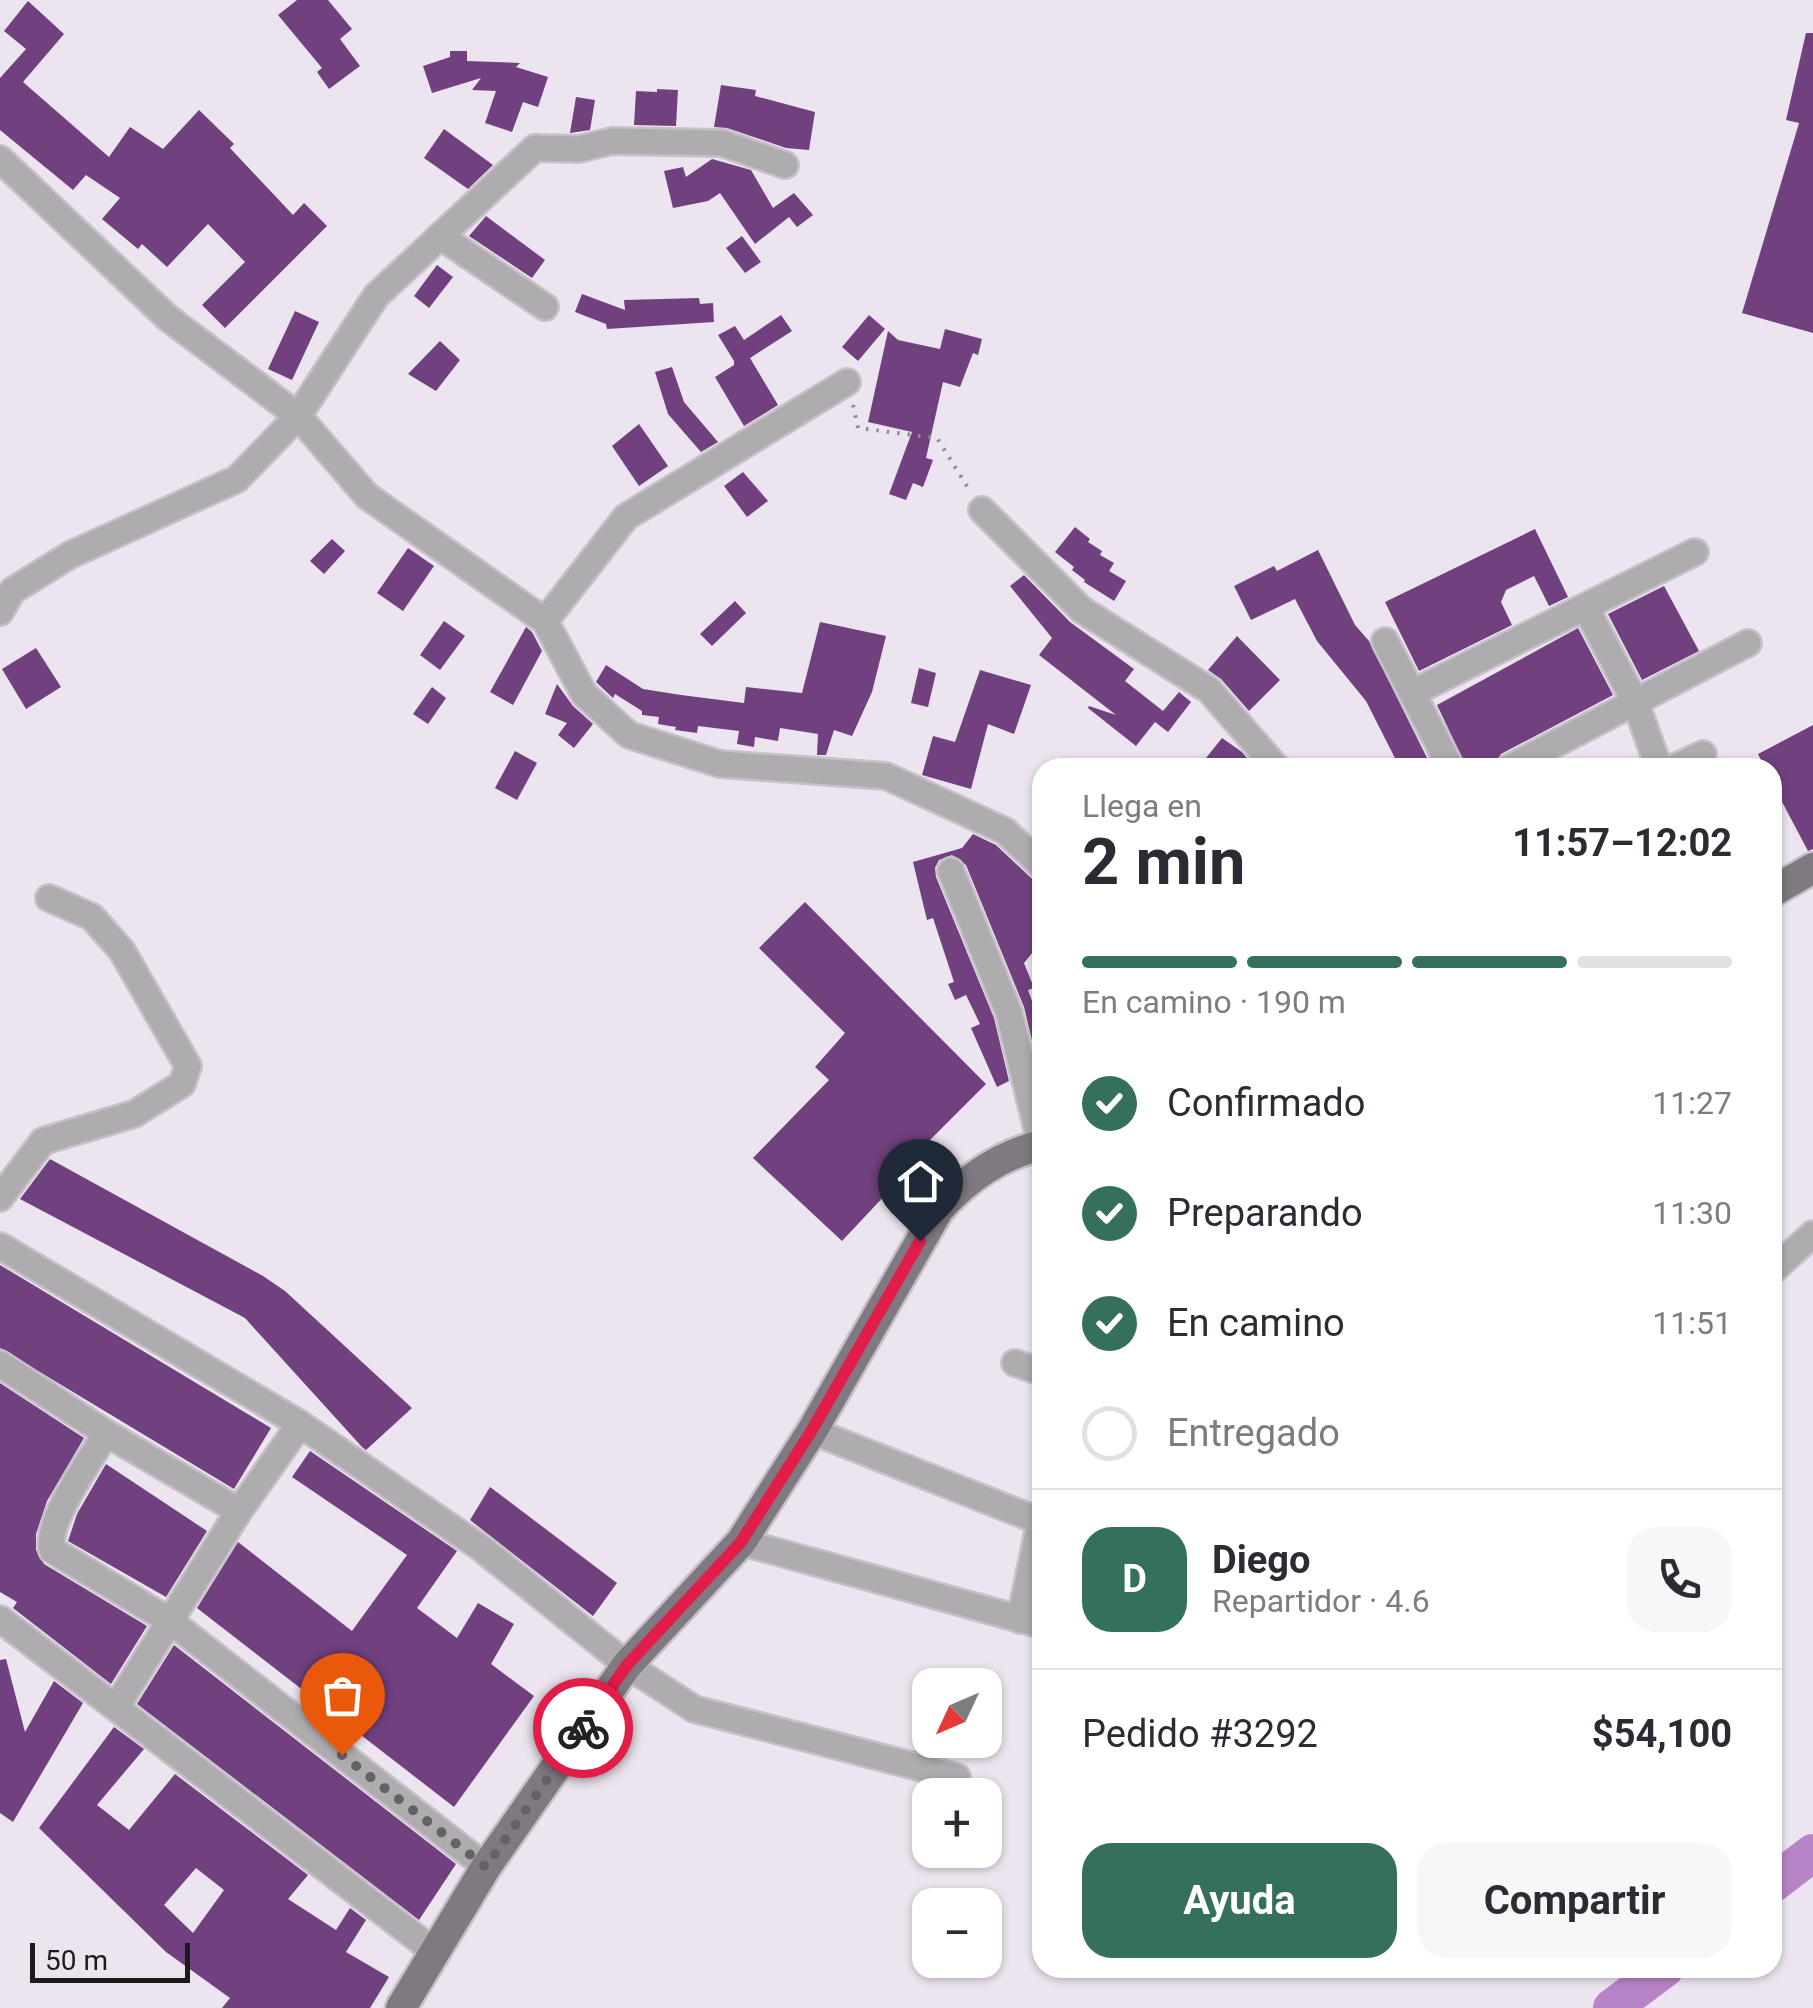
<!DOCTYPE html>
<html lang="es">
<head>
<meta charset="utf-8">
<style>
  :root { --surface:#fff; --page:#f7f7f7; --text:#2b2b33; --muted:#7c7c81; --line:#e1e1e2; --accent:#34705b }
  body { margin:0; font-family:Roboto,sans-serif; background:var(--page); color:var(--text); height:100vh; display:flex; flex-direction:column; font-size:38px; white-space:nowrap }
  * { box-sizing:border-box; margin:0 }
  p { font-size:32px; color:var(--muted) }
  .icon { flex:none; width:55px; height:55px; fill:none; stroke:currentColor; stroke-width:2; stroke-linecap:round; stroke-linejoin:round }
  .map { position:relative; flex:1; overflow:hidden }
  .details { position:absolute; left:1032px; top:758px; width:750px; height:1220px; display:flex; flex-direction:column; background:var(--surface); border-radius:30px; box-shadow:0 2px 8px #0004 }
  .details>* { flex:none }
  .needle { width:65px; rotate:226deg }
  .controls { position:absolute; left:912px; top:1668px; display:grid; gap:20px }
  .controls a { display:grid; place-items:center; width:90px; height:90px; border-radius:20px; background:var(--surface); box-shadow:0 2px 8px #0004; font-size:50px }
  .scale { position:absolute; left:30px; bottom:25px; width:160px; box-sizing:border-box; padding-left:10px; border:5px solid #1d1a1e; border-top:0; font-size:28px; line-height:35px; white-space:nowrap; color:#1d1a1e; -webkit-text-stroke:8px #ece5ef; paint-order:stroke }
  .pin { position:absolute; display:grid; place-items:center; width:85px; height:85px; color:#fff; margin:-102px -42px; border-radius:50% 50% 50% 0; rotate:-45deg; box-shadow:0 0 10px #0007 }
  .pin .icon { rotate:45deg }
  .courier { position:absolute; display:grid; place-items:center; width:100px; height:100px; margin:-50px; border:8px solid #e11d48; border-radius:50%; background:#fff; color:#222; box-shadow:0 2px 12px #0007 }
  .head em { font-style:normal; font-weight:700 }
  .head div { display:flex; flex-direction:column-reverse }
  .head { display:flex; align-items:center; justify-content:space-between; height:170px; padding:0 50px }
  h1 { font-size:65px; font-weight:700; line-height:75px }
  .bar { display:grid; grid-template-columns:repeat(4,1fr); gap:15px 10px; align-content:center; height:120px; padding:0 50px }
  .bar i { height:12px; border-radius:8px; background:var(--line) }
  .bar .selected { background:var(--accent) }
  .bar p { grid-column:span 4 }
  .line { display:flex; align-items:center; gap:25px; padding:0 50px; border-top:2px solid var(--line) }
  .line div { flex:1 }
  .round { display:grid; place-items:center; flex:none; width:105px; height:105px; border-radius:30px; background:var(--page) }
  ol { padding:0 50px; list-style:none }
  li { display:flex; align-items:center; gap:30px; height:110px }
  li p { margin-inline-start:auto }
  li .icon { padding:10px; border-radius:50%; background:var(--accent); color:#fff; stroke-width:4 }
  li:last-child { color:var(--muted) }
  li i { width:55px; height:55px; border:5px solid var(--line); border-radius:50% }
  .primary-button { display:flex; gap:20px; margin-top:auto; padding:20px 50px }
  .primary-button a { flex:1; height:115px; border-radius:30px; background:var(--accent); color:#fff; font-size:40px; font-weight:700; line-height:115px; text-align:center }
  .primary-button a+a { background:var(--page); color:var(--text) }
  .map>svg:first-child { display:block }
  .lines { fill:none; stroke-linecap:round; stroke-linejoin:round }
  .river { stroke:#b784c7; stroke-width:38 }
  .building { fill:#71417f; fill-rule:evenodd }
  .minor-casing { stroke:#c7c0c9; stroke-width:30 }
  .major-casing { stroke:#c7c0c9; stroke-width:35 }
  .path { stroke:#908b92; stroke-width:4; stroke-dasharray:2.5 8; stroke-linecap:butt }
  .minor { stroke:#afacb0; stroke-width:25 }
  .major { stroke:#7f7a81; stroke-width:30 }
  .done { stroke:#656167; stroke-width:10; stroke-dasharray:0 18 }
  .route { stroke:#e11d48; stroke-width:12 }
</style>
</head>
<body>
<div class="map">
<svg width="1813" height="2008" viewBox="0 0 1813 2008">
  <rect width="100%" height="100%" fill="#ece5ef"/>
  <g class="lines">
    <g class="river">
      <polyline points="1772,1884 1813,1853"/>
      <polyline points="1612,2008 1665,1968"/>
    </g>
  </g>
  <g class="building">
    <polygon points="297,0 328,0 352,29 340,39 360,66 329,89 317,72 322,68 278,15"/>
    <polygon points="28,1 64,34 23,82 109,157 130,127 163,149 199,110 234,144 230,148 293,215 304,203 327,226 225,328 202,305 245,262 208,224 167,267 142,244 138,249 102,219 120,198 86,175 73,190 0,130 0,78 26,49 4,31"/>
    <polygon points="1806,33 1813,33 1813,333 1742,313 1799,123 1786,120"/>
    <polygon points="450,51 467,51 467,61 520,63 516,67 548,77 538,107 523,102 512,132 485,123 496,91 472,90 481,78 432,93 423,66 450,57"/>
    <polygon points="721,85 756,90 755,96 815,112 809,150 786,148 727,128 714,127"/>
    <polygon points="657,89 678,90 676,126 634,125 636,91 657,92"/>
    <polygon points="576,97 595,100 590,130 570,133"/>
    <polygon points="444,129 493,165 468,189 424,158"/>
    <polygon points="712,159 751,170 773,208 794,193 813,215 797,227 789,217 755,244 720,193 708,201 673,208 664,171 683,167 686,177"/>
    <polygon points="486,216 545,260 532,278 469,236"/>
    <polygon points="742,236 761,262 745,273 726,248"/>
    <polygon points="437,265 453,277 429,308 414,296"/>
    <polygon points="582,294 625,310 624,300 699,298 700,304 713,303 714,322 607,329 606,324 575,312"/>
    <polygon points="295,311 319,322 292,380 268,369"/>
    <polygon points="781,315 792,331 750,358 778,405 744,426 715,377 734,365 734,361 718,335 735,326 744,340"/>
    <polygon points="869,315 885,329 858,361 842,347"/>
    <polygon points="945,329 982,339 978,355 973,353 960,387 943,382 926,458 933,460 923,487 913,483 906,500 889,494 912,432 868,422 888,331 898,340 940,349"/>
    <polygon points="440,341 460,360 436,391 408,374"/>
    <polygon points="672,367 684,402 718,442 701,452 668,414 655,372"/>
    <polygon points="639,424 668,466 639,486 612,446"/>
    <polygon points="743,472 768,501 747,517 724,486"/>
    <polygon points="1075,527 1090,539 1088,542 1102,551 1100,555 1114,563 1109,571 1126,581 1114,601 1084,582 1085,580 1072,570 1074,567 1055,552"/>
    <polygon points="1535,529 1568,597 1549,606 1534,576 1506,590 1501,602 1512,625 1419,671 1385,602"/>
    <polygon points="332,539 345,551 324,574 310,561"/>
    <polygon points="408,548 434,566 403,611 377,593"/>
    <polygon points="1318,550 1355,625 1369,641 1432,768 1400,768 1366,701 1317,641 1295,599 1251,620 1234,586 1274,566 1277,571"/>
    <polygon points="1024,575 1070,622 1134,669 1125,681 1163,711 1179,692 1191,702 1168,732 1155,722 1136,746 1088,708 1089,706 1116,715 1039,655 1052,638 1010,586"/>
    <polygon points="1664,586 1699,651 1642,680 1608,614"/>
    <polygon points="735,601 746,613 712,646 700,634"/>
    <polygon points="444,621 465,636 440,670 420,655"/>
    <polygon points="820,622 886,636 872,692 852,736 834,730 826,755 817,755 818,734 780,728 778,741 755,737 754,747 737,744 739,731 698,726 697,733 675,730 676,727 658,724 659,717 642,715 642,711 615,694 613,698 596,682 606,665 643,689 681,695 744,703 746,687 802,693"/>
    <polygon points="526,627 532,632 542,651 513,705 490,692"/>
    <polygon points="1578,628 1613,695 1501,754 1493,768 1467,768 1437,705"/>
    <polygon points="1237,636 1280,680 1249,711 1221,679 1208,670"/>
    <polygon points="36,648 61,687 26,709 2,669"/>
    <polygon points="919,668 936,673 928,707 911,703"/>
    <polygon points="980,670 1031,685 1014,734 988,724 971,789 922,775 933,736 955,742"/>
    <polygon points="557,684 573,706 593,724 574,748 558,735 567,723 545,714"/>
    <polygon points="432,687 446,698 428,724 413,714"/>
    <polygon points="1813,725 1813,849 1808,851 1772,783 1772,768 1765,768 1758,754"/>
    <polygon points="1222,738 1242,752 1255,768 1198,768"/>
    <polygon points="515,751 537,763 517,800 495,788"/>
    <polygon points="973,834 996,845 1031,878 1042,882 1042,941 1024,963 1034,988 1028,990 1039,1020 1042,1020 1041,1078 1024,1007 966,865 952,855 939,860 935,868 936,877 994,1018 1009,1081 997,1087 971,1028 980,1024 966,995 955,1000 948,984 954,982 933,918 927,920 913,862 962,848"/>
    <polygon points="805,902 986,1084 930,1140 950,1157 905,1207 888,1192 842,1241 753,1158 829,1080 815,1067 845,1033 759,948"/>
    <polygon points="50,1159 263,1276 285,1291 412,1408 366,1450 362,1447 245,1318 20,1199"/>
    <polygon points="0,1265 271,1428 234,1489 0,1348"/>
    <polygon points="0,1383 84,1438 47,1501 36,1534 36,1550 44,1564 147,1626 111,1684 13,1608 17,1602 0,1592"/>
    <polygon points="310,1451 457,1551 417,1608 457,1638 478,1603 514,1624 491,1664 534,1696 454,1807 197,1608 238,1542 352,1631 407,1555 292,1477"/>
    <polygon points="106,1464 207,1531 166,1597 68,1541 77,1514"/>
    <polygon points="490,1487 617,1583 593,1616 470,1520"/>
    <polygon points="174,1645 456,1864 419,1920 137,1704"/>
    <polygon points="6,1659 25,1732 54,1681 83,1703 13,1822 0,1813 0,1660"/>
    <path d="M114,1727l30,22 -47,56 32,25 46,-56 133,101 -20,24 48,31 14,-22 16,12 -20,32 43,25 -19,31h-148l8,-10 -64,-46 -127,-124zM196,1868l28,22 -31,43 -29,-28z"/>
  </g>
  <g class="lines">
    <g class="minor-casing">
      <g id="minor">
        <polyline points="0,159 168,318 298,416 367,496 545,621 584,694 629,735 720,764 886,776 1005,831 1042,866"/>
        <polyline points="440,236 545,307"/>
        <polyline points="982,510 1082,610 1209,690 1277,768"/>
        <polyline points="1586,608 1636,704 1659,768"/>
        <polyline points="0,612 12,591 70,555 237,479 298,416 376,296 535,148 579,149 612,141 722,143 785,165"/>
        <polyline points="545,621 626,517 847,382"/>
        <polyline points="1385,641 1451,768"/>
        <polyline points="1414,692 1695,552"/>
        <polyline points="1509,768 1748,643"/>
        <polyline points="1673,768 1703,754"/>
        <polyline points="951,871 1009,1013 1041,1145"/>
        <polyline points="0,1198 43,1141 134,1114 182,1084 188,1066 122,951 92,917 49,898"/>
        <polyline points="0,1246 300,1424 481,1548 627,1665 694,1709 957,1777"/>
        <polyline points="1772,1271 1813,1234"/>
        <polyline points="1015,1363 1042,1372"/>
        <polyline points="0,1364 106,1433"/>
        <polyline points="812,1431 1042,1522"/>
        <path d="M239,1511l-133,-78c-15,27 -61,88 -54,117l118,71 316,246"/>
        <polyline points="741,1542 1042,1625"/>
        <polyline points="0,1619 435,1952"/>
        <polyline points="1020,1620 1042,1513"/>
        <polyline points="116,1707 239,1511 300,1424"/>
      </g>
    </g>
    <g class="major-casing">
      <g id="major">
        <polyline points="1772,892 1813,868"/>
        <path d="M401,2008l85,-141 141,-202 114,-123 71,-111 127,-222c29,-32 61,-54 103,-64"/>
      </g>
    </g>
    <polyline class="path" points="853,405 858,428 937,438 970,491"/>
    <use href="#minor" class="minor"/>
    <use href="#major" class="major"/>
  </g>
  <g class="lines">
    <polyline class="done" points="342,1755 486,1867 583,1728"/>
    <polyline class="route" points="583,1728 627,1665 741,1542 812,1430 920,1241"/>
  </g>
</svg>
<div class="controls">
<a><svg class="needle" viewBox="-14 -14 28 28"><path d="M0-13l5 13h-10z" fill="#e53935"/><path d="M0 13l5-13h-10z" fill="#7c7c81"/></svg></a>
<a>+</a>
<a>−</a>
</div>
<div class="scale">50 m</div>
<div class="pin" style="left:342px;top:1755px;background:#ea580c"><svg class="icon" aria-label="bag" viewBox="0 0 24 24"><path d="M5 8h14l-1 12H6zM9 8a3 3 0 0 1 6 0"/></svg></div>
<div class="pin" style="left:920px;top:1241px;background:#1f2937"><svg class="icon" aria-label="home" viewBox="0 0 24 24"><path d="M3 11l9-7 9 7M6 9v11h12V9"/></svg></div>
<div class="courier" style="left:583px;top:1728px"><svg class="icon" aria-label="bike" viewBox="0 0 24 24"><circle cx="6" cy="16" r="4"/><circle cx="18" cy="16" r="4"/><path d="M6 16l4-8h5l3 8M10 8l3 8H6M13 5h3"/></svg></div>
<section class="details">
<div class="head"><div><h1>2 min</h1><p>Llega en</p></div><em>11:57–12:02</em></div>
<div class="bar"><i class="selected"></i><i class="selected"></i><i class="selected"></i><i></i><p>En camino · 190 m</p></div>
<ol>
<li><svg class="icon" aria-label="check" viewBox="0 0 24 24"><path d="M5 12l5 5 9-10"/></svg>Confirmado<p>11:27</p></li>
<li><svg class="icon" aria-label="check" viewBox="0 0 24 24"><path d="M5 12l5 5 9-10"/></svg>Preparando<p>11:30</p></li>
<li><svg class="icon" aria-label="check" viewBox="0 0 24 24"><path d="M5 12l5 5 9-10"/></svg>En camino<p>11:51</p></li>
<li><i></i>Entregado</li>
</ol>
<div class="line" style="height:180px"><b class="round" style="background:var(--accent);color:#fff">D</b><div><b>Diego</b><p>Repartidor · 4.6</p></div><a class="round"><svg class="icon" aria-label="phone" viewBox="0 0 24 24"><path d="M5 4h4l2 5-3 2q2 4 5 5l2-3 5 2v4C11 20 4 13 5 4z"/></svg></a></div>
<div class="line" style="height:130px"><div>Pedido #3292</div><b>$54,100</b></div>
<div class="primary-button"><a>Ayuda</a><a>Compartir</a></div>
</section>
</div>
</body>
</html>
